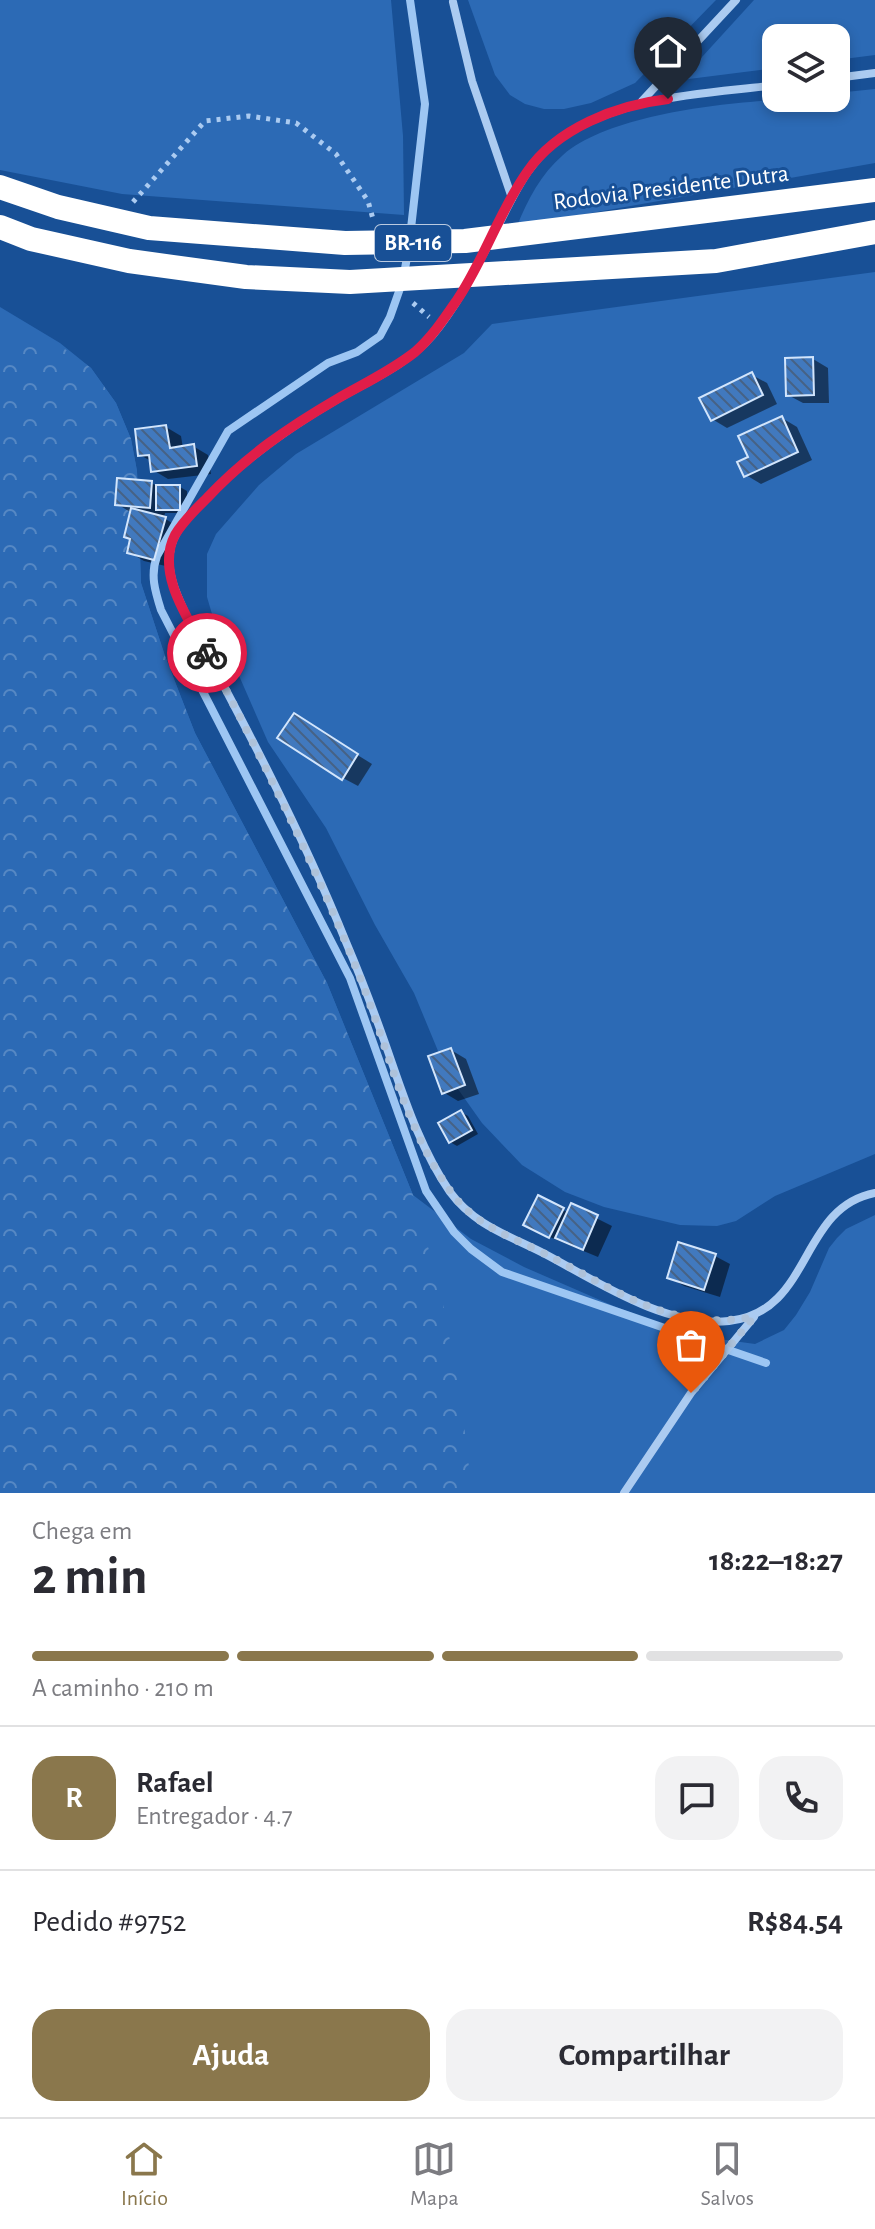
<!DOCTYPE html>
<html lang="pt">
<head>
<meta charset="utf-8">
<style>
  :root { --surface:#fff; --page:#f2f2f3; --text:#2b2b33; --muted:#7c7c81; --line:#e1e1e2; --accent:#8a774c }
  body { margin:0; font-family:"Alegreya Sans",sans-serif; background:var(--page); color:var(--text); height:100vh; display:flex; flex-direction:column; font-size:30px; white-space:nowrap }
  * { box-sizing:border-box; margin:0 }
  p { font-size:26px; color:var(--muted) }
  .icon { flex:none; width:44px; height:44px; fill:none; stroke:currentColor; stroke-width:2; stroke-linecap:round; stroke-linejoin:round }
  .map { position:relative; height:1493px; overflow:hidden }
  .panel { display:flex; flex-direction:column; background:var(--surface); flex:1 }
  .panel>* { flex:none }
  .tools { position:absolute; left:762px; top:24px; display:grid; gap:16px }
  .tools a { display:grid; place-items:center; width:88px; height:88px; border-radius:16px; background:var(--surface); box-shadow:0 4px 12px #0003; font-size:40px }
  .pin { position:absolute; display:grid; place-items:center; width:68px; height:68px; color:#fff; margin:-82px -34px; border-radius:50% 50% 50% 0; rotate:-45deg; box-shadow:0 0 8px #0007 }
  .pin .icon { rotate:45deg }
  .courier { position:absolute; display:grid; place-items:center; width:80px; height:80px; margin:-40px; border:6px solid #e11d48; border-radius:50%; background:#fff; color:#222; box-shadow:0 2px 10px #0007 }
  .overview em { font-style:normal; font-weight:700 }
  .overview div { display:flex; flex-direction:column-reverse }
  .overview { display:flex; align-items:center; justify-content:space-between; height:136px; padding:0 32px }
  h1 { font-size:52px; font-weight:700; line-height:60px }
  .bar { display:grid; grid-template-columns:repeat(4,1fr); gap:12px 8px; align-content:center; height:96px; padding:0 32px }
  .bar i { height:10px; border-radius:6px; background:var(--line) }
  .bar .on { background:var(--accent) }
  .bar p { grid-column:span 4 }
  .line { display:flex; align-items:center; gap:20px; padding:0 32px; border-top:2px solid var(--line) }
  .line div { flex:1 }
  .round { display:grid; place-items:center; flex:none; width:84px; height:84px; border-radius:24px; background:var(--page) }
  .primary-button { display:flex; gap:16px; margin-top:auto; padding:16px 32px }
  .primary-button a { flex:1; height:92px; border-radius:24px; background:var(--accent); color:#fff; font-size:32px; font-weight:700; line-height:92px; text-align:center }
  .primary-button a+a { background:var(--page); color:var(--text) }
  .menu { display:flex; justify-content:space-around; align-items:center; height:112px; border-top:2px solid var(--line); background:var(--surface); font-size:22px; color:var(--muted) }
  .menu a { display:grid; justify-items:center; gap:4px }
  .menu .on { color:var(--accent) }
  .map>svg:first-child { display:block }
  .grass { fill:#2c6ab5 }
  .forest { fill:url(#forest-crowns) }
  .shadow { fill:#0007 }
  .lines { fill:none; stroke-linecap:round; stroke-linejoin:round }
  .stream { stroke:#9dc6f3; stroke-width:8 }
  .building { fill:url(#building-back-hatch); stroke:#d2e5fc; stroke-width:2 }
  .path { stroke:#abcbf1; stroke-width:5; stroke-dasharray:4 6; stroke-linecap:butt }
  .minor { stroke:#abcbf1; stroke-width:8 }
  .motorway { stroke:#fff; stroke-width:24 }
  .done { stroke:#aec2da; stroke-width:8; stroke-dasharray:0 14.4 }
  .route { stroke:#e11d48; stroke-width:10 }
  .labels { text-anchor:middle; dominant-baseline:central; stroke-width:6; stroke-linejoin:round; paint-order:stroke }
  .shield { fill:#185096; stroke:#bacae0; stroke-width:2 }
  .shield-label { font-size:22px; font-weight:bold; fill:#fff }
  .street-label { font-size:24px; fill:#fff; stroke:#185096 }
</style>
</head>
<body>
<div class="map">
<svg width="875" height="1493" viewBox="0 0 875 1493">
  <defs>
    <pattern id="forest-crowns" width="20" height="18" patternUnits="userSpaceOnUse" patternTransform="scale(2)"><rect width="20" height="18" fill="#2c6ab5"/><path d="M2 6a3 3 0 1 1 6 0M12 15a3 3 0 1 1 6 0" fill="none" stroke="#5688c4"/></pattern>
    <pattern id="building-back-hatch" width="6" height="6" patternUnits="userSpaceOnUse" patternTransform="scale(2)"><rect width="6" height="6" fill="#4179be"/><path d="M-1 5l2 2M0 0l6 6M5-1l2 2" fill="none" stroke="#466285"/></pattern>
  </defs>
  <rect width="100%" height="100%" fill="#185096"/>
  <g class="grass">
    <polygon points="0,0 391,0 403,136 404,215 122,194 0,170"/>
    <polygon points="468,0 716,0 635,83 591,103 564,109 544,109 525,104 510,95 495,75"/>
    <polygon points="754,0 875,0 875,55 836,60 836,38 776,38 776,68 681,80"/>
    <path d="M875,89v74l-358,63c11,-27 24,-52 46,-71 54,-47 202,-57 273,-57v-5z"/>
    <polygon points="875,272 875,1154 775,1196 736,1221 717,1226 680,1225 604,1207 565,1192 522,1165 482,1123 448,1075 414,993 375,925 326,828 268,742 212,614 207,597 207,554 216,534 259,485 296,454 464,353 492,324"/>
    <polygon points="0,307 60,343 91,368 116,403 131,439 137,471 141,583 165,656 195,733 327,983 413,1195 471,1239 524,1267 616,1307 676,1329 712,1338 755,1344 784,1330 796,1315 810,1292 829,1248 837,1238 846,1229 875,1215 875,1493 0,1493"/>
  </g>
  <polygon class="forest" points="47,336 91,368 116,403 131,439 137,471 141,583 165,656 195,733 327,983 413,1195 440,1288 461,1399 472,1493 0,1493 0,353 14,350"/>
  <g class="shadow">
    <polygon points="813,359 828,368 829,403 803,403 788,395"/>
    <polygon points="752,375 767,383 777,404 727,428 712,419"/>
    <polygon points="782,418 797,427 812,460 761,484 746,475 751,458"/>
    <polygon points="166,427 181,436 183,448 193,446 208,455 211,474 168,479 153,470 151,461 140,455"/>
    <polygon points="151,483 159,487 180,487 187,491 187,513 165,513 164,518 180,528 170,567 144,561 129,552 132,513 117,504"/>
    <polygon points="309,725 372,764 358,786 343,778"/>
    <polygon points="451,1050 466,1059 479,1094 458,1101 443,1092"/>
    <polygon points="461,1112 468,1116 478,1134 457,1146 450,1142"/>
    <polygon points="538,1198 569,1213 572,1206 612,1226 598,1257 540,1233"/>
    <polygon points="715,1256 730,1264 720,1297 684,1286 669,1277"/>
  </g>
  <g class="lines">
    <path class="stream" d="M410,0l15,104 -16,142 -6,34 -13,37 -10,19 -23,16 -29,11 -100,68 -71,125c-7,19 -2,35 4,54l189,368 76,213 28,41 17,17 31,23 264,91"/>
  </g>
  <g class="building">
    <polygon points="813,357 814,395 786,396 785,358"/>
    <polygon points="752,372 763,395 711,421 699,398"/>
    <polygon points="782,416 798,452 744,477 737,462 748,457 738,436"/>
    <polygon points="166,425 170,448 194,444 197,466 151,472 149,455 138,456 135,429"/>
    <polygon points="117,478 152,481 150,508 115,505"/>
    <rect x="156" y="485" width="24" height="25"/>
    <polygon points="131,508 166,517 154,560 127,553 130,539 124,537"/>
    <polygon points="294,713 358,754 342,780 277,738"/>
    <polygon points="451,1048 465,1085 442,1094 428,1056"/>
    <polygon points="461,1110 472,1130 449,1143 438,1123"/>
    <polygon points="538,1195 564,1208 549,1238 523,1225"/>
    <polygon points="571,1203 598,1215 583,1250 555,1238"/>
    <polygon points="678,1242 716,1254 704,1290 667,1278"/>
  </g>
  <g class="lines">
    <g class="path">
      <polyline points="133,202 205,121 249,116 296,123 336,154 368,201 373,219"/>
      <polyline points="413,303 429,317"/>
    </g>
    <g class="minor">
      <polyline points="453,2 472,81 512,198"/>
      <polyline points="836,78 875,73"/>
      <path d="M776,85c-72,9 -148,10 -211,50 -36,23 -51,60 -70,97 -19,36 -37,73 -63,104 -25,29 -64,45 -96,64 -50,29 -95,61 -134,103 -14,14 -30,30 -32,50 -3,23 8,44 17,64 57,106 114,213 159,325 14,33 27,67 39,101 18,51 34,104 65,149 24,33 60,44 95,62 53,28 121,74 184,67 84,-9 69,-113 146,-128"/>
      <polyline points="642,101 736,0"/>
      <polyline points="624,1493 691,1393 754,1317"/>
    </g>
    <g class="motorway">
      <polyline points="0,187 58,207 149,228 345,243 465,241 875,190"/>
      <polyline points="0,227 31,239 129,261 246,277 350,282 716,261 875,232"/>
    </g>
  </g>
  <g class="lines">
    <path class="done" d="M207,653c54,104 106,208 150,317 30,73 47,158 94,222 21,30 52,42 84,57 76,36 129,84 219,68l-63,76"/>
    <path class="route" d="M207,653c-18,-33 -52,-80 -32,-118 8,-14 21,-26 32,-37 38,-41 82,-71 130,-99 26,-15 54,-28 78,-47 17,-15 29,-33 42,-52 27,-40 42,-88 70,-128 30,-44 90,-67 141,-73"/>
  </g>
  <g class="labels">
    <rect class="shield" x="375" y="225" width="76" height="36" rx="6"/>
    <g class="shield-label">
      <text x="413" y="243">BR-116</text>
    </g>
    <g class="street-label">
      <text transform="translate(671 188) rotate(-7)">Rodovia Presidente Dutra</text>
    </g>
  </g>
</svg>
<div class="tools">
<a><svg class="icon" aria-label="layers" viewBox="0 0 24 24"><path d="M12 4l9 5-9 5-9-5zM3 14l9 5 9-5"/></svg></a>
</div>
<div class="pin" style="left:691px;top:1393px;background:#ea580c"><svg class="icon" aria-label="bag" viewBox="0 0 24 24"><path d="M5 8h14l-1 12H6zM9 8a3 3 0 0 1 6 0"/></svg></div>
<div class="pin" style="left:668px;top:99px;background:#1f2937"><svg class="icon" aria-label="home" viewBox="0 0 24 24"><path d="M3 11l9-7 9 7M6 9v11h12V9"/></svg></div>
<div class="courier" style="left:207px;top:653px"><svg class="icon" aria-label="bike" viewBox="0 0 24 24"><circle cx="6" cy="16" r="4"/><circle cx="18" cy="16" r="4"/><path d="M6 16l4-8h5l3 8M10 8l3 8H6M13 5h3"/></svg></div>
</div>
<section class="panel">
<div class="overview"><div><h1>2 min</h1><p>Chega em</p></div><em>18:22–18:27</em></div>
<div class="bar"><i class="on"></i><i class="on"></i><i class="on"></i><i></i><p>A caminho · 210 m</p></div>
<div class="line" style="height:144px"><b class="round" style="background:var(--accent);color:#fff">R</b><div><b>Rafael</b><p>Entregador · 4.7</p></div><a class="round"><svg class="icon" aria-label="chat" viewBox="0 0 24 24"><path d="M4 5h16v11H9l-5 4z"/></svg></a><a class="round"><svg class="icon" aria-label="phone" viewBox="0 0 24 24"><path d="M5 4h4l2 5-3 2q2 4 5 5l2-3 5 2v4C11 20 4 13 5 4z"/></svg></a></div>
<div class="line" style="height:104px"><div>Pedido #9752</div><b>R$84.54</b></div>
<div class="primary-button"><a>Ajuda</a><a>Compartilhar</a></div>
</section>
<nav class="menu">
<a class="on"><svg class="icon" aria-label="home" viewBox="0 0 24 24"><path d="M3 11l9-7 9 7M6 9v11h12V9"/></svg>Início</a>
<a><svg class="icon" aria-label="map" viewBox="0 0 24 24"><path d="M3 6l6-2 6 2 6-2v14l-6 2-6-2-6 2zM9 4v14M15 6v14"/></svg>Mapa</a>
<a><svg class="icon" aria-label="saved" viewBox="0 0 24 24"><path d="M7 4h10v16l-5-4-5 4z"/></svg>Salvos</a>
</nav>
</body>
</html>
